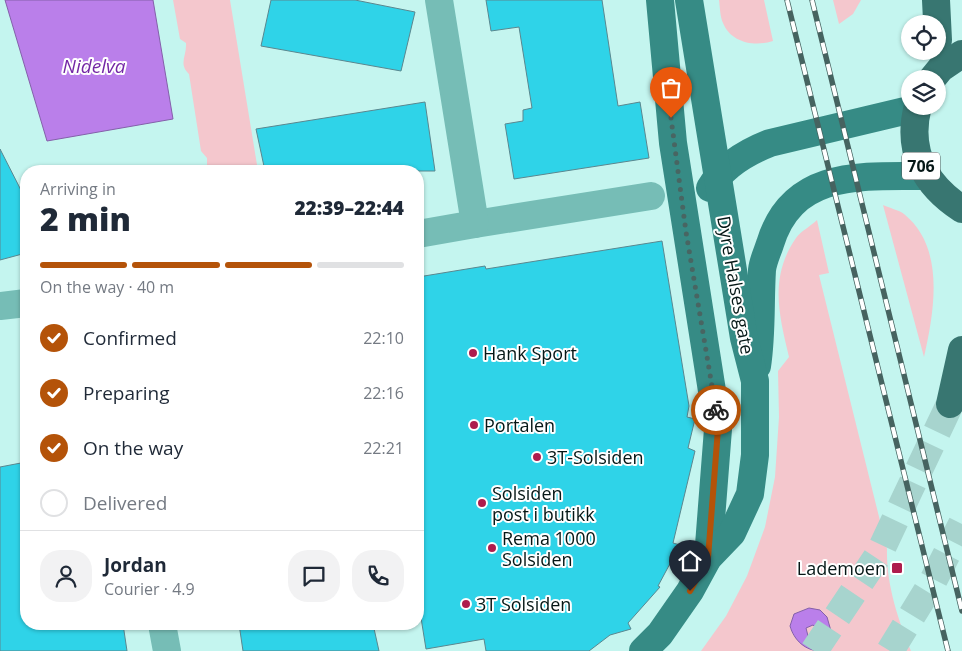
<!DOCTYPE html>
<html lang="en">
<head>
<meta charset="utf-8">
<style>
  :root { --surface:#fff; --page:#f2f2f3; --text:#1f2937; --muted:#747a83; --line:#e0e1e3; --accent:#b45309 }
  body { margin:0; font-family:"Open Sans",sans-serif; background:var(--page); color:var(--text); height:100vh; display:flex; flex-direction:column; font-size:19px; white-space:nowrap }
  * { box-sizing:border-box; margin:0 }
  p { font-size:16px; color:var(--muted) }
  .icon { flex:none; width:28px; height:28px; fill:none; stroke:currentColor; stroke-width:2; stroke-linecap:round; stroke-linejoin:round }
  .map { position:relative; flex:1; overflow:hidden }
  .sheet { position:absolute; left:20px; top:165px; width:404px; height:465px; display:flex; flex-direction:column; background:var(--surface); border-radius:20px; box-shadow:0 1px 4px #0004 }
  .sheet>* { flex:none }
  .tools { position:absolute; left:901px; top:15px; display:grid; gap:10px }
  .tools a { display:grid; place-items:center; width:45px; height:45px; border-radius:50%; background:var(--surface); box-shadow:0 1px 4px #0004; font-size:25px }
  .pin { position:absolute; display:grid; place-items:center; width:42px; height:42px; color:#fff; margin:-51px -21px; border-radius:50% 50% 50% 0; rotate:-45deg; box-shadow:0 0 5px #0007 }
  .pin .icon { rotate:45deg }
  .courier { position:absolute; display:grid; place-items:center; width:50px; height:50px; margin:-25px; border:4px solid #b45309; border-radius:50%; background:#fff; color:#222; box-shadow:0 1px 6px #0007 }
  .summary em { font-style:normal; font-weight:800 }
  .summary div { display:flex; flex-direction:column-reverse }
  .summary { display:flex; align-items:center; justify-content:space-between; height:85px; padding:0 20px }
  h1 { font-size:32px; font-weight:800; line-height:38px }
  .bar { display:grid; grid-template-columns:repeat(4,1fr); gap:8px 5px; align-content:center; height:60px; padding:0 20px }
  .bar i { height:6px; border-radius:4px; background:var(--line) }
  .bar .active { background:var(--accent) }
  .bar p { grid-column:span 4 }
  .line { display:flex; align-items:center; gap:12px; padding:0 20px; border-top:1px solid var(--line) }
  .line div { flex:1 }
  .round { display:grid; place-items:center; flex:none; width:52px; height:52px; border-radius:20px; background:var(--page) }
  ol { padding:0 20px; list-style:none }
  li { display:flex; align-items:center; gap:15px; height:55px }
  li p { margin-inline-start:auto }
  li .icon { padding:5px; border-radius:50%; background:var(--accent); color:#fff; stroke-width:4 }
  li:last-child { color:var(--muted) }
  li i { width:28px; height:28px; border:2px solid var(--line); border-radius:50% }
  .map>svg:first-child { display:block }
  .green { fill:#f4c7cd }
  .water { fill:#ba7fea; stroke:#8460aa }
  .building { fill:#2fd3e8; stroke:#5a878f }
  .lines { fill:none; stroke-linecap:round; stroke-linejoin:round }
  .highway-tunnel { stroke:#a7d4ce; stroke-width:28; stroke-dasharray:28 14; stroke-linecap:butt }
  .minor { stroke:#76bdb6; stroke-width:28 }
  .major { stroke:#368b85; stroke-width:28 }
  .highway { stroke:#387671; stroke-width:28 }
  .rail-casing { stroke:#466360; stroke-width:5.5 }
  .rail { stroke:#fff; stroke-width:4; stroke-dasharray:11; stroke-linecap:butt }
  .done { stroke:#486562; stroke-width:5; stroke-dasharray:0 9 }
  .route { stroke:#b45309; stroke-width:6 }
  .poi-dot { fill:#ae1c4d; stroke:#fff; stroke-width:2 }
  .labels { text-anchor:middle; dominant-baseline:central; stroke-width:4; stroke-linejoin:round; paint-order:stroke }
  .shield { fill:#fff; stroke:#505d5c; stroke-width:1 }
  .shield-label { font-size:16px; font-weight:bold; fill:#051716 }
  .street-label { font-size:18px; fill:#051716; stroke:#fff }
  .poi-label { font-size:18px; fill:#051716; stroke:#fff; text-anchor:start }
  .water-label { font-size:19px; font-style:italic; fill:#7427a5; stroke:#fff }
</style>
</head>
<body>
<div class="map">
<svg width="962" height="651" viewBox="0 0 962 651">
  <rect width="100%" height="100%" fill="#c4f5ef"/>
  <g class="green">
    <path d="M173,0h57l28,171h-51v-13l-6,-7 -12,-77c-11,-10 -2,-18 -3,-31l-6,-4z"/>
    <path d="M719,0h45l9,41c-18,6 -42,2 -50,-18 -3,-6 -3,-16 -4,-23z"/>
    <polygon points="833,0 861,0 853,14 839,24"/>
    <path d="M883,205c6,3 16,5 21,9 42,34 30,98 20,143z"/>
    <path d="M817,220l12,53 -10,2 68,274c-1,34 11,71 24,102h-210l25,-35 21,-40 18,-49 10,-50 4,-60 -1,-46 11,-14c-10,-42 -20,-80 7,-119 5,-7 15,-12 21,-18z"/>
  </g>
  <g class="water">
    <polygon points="5,0 153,0 173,119 47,141"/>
    <path d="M809,608l11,2 7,7 4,14 -8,2 -10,-8 -7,3 2,8 13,15c-16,0 -27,-11 -31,-25l4,-12z"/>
  </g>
  <g class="building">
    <polygon points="271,0 355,0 415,12 401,71 261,46"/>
    <polygon points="486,0 602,0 618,106 640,102 649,158 514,179 505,124 523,121 523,110 532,108 519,27 491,31"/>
    <polygon points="425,102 435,171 265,171 256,129"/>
    <polygon points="0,149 26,200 26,253 0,260"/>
    <polygon points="662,241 689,406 687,417 695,419 688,448 695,451 673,543 680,545 658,586 660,587 628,623 631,629 610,635 589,651 486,651 484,639 426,649 418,599 418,277 485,266 486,269"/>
    <polygon points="26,462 26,624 123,624 127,651 0,651 0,467"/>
    <polygon points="239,624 373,624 379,651 243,651"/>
  </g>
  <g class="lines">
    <g class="highway-tunnel">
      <polyline points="814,651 879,554 950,404"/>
      <polyline points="890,651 932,583 962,524"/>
    </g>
    <g class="minor">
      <polyline points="475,224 651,196"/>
      <polyline points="418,234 475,224 439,0"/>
      <polyline points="0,306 26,303"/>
      <polyline points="162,624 167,651"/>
    </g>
    <g class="major">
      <polyline points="660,0 673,143 718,429 708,558"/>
      <path d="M710,188c13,-22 37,-36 60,-45l147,-35"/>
      <path d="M757,366c5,-32 3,-64 5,-96 1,-9 5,-17 8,-26 22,-74 91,-68 156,-68"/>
      <polyline points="643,651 660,634 690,591 708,558 732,533 750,494 755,455 755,381 744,338 689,0"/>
    </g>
    <g class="highway">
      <polyline points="936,0 938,40"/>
      <polyline points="932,79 941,68 962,54"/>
      <path d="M918,106c-12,45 7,79 44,103"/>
      <polyline points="950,404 962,350"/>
    </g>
    <g class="rail-casing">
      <g id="rail">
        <polyline points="787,0 948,651"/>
        <polyline points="812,0 962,611"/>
      </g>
    </g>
    <use href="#rail" class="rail"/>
  </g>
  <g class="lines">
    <polyline class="done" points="671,118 686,232 716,410"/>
    <polyline class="route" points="690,591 708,558 718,429 716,410"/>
  </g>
  <g class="poi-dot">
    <circle cx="473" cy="353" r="5"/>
    <circle cx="474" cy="425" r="5"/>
    <circle cx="537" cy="457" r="5"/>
    <circle cx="482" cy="503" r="5"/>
    <circle cx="492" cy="548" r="5"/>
    <rect x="891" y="562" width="12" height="12" rx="2.5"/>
    <circle cx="466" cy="604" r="5"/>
  </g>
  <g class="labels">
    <rect class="shield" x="902" y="152.5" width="38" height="27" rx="4"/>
    <g class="shield-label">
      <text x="921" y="166">706</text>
    </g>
    <g class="street-label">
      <text transform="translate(736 285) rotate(80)">Dyre Halses gate</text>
    </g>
    <g class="poi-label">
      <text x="483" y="353">Hank Sport</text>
      <text x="484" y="425">Portalen</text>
      <text x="547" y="457">3T-Solsiden</text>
      <text x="492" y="493">Solsiden<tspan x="492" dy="21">post i butikk</tspan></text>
      <text x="502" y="538">Rema 1000<tspan x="502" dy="21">Solsiden</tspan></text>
      <text x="886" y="568" text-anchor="end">Lademoen</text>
      <text x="476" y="604">3T Solsiden</text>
    </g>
    <g class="water-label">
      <text x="94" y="66">Nidelva</text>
    </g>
  </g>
</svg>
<div class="tools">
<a><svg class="icon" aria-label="locate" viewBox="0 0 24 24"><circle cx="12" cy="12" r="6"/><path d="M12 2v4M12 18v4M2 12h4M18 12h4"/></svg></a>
<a><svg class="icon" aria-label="layers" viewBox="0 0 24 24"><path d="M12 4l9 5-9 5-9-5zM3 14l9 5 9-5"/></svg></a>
</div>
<div class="pin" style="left:671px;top:118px;background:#ea580c"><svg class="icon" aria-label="bag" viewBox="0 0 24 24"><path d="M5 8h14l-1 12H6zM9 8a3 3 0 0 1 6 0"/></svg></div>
<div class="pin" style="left:690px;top:591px;background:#1f2937"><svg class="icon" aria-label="home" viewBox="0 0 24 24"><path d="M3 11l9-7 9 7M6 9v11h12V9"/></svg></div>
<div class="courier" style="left:716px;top:410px"><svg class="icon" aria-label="bike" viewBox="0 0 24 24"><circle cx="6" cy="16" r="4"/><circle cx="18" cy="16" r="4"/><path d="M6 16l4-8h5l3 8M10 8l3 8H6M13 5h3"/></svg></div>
<section class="sheet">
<div class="summary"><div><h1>2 min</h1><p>Arriving in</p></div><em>22:39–22:44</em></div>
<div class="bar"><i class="active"></i><i class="active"></i><i class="active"></i><i></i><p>On the way · 40 m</p></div>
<ol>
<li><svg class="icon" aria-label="check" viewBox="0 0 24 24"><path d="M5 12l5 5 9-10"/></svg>Confirmed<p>22:10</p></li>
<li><svg class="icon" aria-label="check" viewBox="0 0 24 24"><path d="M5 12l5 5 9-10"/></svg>Preparing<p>22:16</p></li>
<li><svg class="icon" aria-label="check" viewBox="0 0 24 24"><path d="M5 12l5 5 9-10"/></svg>On the way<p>22:21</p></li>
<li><i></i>Delivered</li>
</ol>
<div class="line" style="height:90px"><a class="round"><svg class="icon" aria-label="person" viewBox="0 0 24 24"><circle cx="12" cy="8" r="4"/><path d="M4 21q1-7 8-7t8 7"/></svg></a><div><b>Jordan</b><p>Courier · 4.9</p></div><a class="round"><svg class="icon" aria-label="chat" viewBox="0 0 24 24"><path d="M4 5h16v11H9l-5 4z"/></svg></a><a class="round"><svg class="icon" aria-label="phone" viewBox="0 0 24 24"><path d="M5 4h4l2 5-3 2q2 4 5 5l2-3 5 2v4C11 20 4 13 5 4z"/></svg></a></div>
</section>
</div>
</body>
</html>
